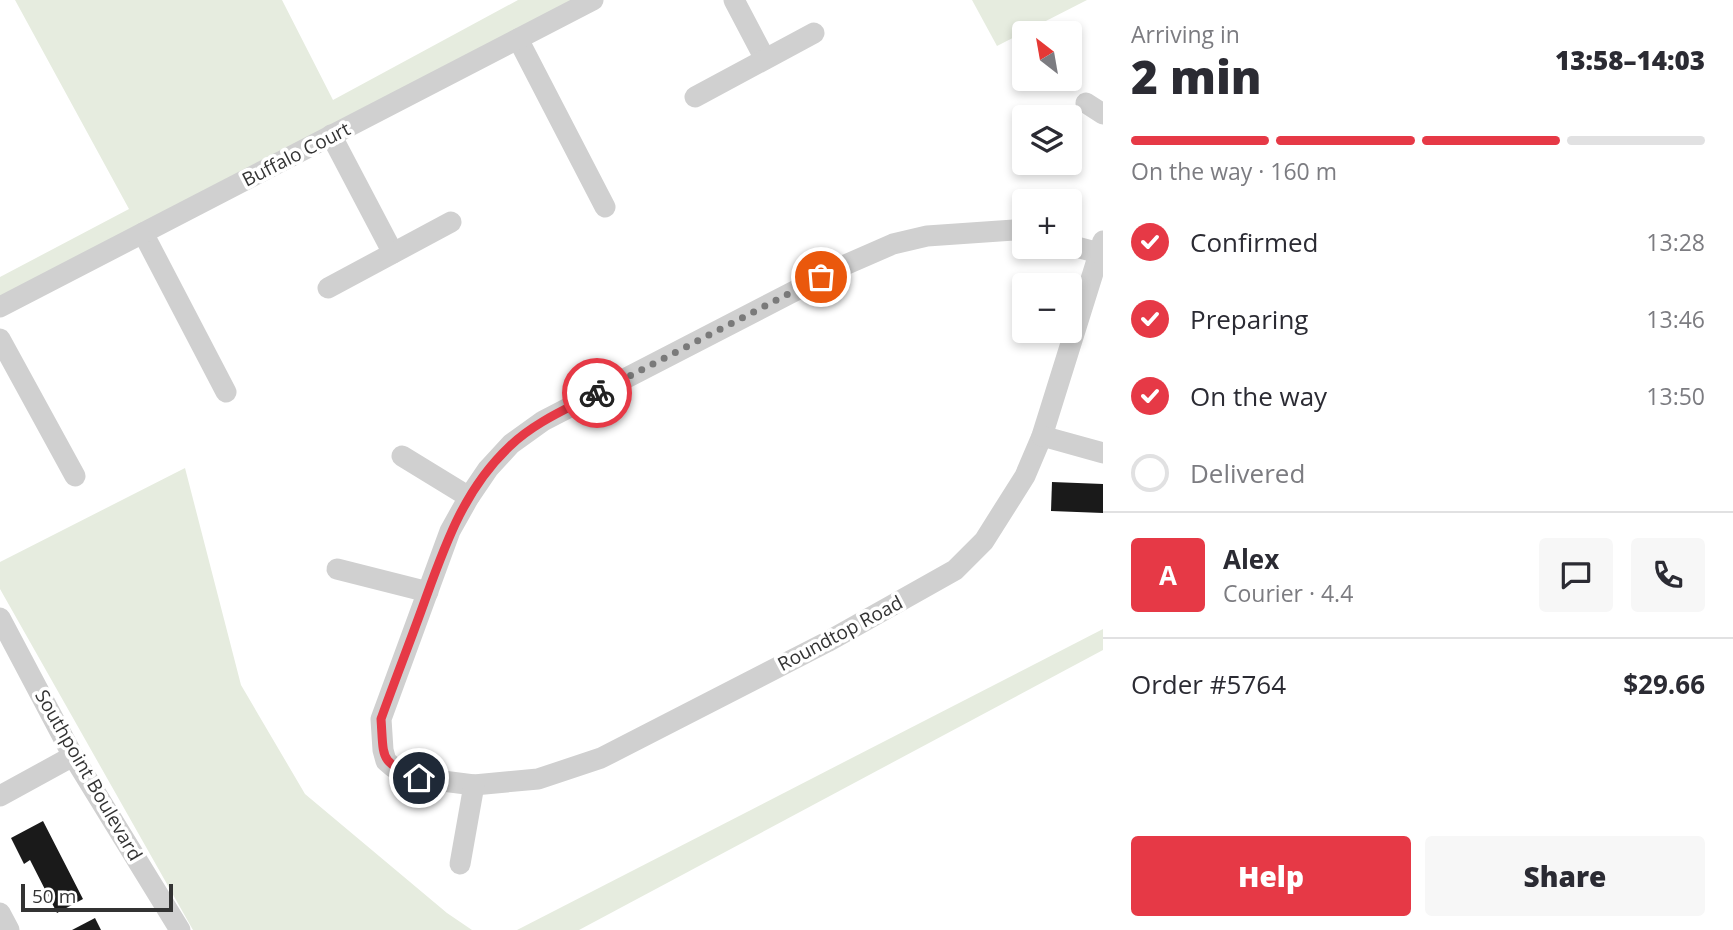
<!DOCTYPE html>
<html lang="en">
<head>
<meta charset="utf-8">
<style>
  :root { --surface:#fff; --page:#f7f7f7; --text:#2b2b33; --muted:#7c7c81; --line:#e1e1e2; --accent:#e63946 }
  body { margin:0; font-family:"Open Sans",sans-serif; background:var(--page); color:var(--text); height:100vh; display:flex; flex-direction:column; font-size:26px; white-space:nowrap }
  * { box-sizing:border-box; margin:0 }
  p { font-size:23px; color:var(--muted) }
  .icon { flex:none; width:38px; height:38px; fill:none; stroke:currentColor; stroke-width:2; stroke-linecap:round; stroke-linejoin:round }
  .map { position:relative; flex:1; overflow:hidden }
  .details { display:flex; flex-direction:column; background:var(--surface); width:630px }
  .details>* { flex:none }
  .needle { width:46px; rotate:329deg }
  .controls { position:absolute; left:1012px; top:21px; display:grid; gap:14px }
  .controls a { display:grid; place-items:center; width:70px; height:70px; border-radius:7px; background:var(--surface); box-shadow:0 4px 10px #0003; font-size:35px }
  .scale { position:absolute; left:21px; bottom:18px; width:152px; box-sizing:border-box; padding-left:7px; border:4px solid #333; border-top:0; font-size:19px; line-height:24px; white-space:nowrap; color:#333; -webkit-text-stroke:5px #fff; paint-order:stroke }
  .pin { position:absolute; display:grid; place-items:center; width:60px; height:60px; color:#fff; margin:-30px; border:4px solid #fff; border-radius:50%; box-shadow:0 2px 7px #0007 }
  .courier { position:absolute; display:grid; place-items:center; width:70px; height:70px; margin:-35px; border:5px solid #e63946; border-radius:50%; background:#fff; color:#222; box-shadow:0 2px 9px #0007 }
  .head em { font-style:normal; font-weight:800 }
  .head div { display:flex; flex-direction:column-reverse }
  .head { display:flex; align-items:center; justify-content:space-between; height:119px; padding:0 28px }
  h1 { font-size:46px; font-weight:800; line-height:52px }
  .bar { display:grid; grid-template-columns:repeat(4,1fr); gap:10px 7px; align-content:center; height:84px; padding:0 28px }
  .bar i { height:9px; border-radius:5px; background:var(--line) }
  .bar .current { background:var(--accent) }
  .bar p { grid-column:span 4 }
  .line { display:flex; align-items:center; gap:18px; padding:0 28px; border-top:2px solid var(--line) }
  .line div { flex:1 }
  .round { display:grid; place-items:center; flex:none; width:74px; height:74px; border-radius:7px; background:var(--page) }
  ol { padding:0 28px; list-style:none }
  li { display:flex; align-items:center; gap:21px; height:77px }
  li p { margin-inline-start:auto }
  li .icon { padding:7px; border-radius:50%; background:var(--accent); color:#fff; stroke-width:4 }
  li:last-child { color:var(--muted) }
  li i { width:38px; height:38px; border:4px solid var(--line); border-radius:50% }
  .button { display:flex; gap:14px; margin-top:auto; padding:14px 28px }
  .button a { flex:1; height:80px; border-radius:7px; background:var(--accent); color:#fff; font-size:28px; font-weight:800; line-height:80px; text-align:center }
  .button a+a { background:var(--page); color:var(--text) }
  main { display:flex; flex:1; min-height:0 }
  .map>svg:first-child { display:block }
  .green { fill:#e6ecdf }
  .building { fill:#1a1a1a }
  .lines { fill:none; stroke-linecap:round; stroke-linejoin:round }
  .minor { stroke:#d0d0d0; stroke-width:21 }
  .done { stroke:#7a7a7a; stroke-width:7; stroke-dasharray:0 12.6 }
  .route { stroke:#e63946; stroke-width:9 }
  .labels { text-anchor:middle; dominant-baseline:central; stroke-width:7; stroke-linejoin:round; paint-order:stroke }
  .street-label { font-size:19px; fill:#333; stroke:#fff }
</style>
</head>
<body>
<main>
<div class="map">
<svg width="1103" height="930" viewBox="0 0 1103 930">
  <rect width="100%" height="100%" fill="#fff"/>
  <g class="green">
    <polygon points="15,0 282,0 333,100 518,0 573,0 0,299 0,277 129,209"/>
    <polygon points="972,0 1087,0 997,46"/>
    <polygon points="185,468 241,685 305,794 447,913 472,930 193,930 0,589 0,562"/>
    <polygon points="1103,629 1103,650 579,930 517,930"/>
  </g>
  <g class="building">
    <polygon points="1052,482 1103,484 1103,513 1051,511"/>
    <polygon points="43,821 83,899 57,913 30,860 24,864 11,838"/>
    <polygon points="95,918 101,930 72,930"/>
  </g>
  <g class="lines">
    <g class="minor">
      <polyline points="734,0 765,59"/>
      <polyline points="518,39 605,207"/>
      <polyline points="695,97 814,33"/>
      <polyline points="1086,103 1103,114"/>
      <polyline points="331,135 393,253"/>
      <polyline points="143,233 226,392"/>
      <polyline points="1024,233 1014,230 927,236 893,244 845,265 543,421 511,444 488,469 469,497 450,531 381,719 383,750 386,761 393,767 419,778 474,785 538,779 601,758 827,642 955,570 984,541 1025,476 1042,436 1103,241"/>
      <polyline points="1069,245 1099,253"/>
      <polyline points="328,288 451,222"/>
      <polyline points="0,307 593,0"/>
      <polyline points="0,339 75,476"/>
      <polyline points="1042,436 1103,453"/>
      <polyline points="402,456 469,497"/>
      <polyline points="337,569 428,592"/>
      <polyline points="0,618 73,756 180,930"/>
      <polyline points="0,796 73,756"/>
      <polyline points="460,864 474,785"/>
      <polyline points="0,913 9,930"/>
    </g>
  </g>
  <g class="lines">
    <polyline class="done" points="597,393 821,277"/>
    <path class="route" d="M419,778c-40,-17 -35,-17 -38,-59 14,-39 29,-77 43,-116 21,-58 40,-114 86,-157 25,-24 57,-37 87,-53"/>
  </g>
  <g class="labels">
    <g class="street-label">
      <text transform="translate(296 154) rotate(-27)">Buffalo Court</text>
      <text transform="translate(840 633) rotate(-28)">Roundtop Road</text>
      <text transform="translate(89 775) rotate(60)">Southpoint Boulevard</text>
    </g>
  </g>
</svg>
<div class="controls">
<a><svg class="needle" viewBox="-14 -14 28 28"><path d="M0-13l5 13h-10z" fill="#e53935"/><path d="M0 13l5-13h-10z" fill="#7c7c81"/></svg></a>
<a><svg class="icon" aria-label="layers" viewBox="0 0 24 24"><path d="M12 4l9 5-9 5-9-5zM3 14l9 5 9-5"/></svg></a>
<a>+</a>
<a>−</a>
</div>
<div class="scale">50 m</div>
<div class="pin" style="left:821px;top:277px;background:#ea580c"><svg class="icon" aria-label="bag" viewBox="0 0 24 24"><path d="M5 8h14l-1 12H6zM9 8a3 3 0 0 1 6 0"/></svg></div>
<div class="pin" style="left:419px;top:778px;background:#1f2937"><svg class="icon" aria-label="home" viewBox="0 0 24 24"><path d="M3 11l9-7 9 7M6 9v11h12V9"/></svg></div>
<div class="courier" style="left:597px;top:393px"><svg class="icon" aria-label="bike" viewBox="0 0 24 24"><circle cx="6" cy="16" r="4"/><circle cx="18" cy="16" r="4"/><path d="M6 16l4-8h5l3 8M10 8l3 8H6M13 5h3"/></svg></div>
</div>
<section class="details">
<div class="head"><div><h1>2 min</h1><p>Arriving in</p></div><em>13:58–14:03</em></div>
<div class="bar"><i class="current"></i><i class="current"></i><i class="current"></i><i></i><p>On the way · 160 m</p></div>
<ol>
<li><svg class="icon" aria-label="check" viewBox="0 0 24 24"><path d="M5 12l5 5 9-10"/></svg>Confirmed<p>13:28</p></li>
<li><svg class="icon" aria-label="check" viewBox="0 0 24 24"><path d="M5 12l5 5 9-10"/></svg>Preparing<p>13:46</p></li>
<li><svg class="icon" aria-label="check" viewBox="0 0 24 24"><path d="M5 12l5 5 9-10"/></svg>On the way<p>13:50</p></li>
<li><i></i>Delivered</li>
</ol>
<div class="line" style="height:126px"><b class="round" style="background:var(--accent);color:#fff">A</b><div><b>Alex</b><p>Courier · 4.4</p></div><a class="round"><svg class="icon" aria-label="chat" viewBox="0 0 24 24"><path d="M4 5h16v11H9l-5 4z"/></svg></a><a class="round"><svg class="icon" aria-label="phone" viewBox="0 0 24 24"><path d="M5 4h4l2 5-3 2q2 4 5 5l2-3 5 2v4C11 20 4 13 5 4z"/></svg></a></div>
<div class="line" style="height:91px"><div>Order #5764</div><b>$29.66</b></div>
<div class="button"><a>Help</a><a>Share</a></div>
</section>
</main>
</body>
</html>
